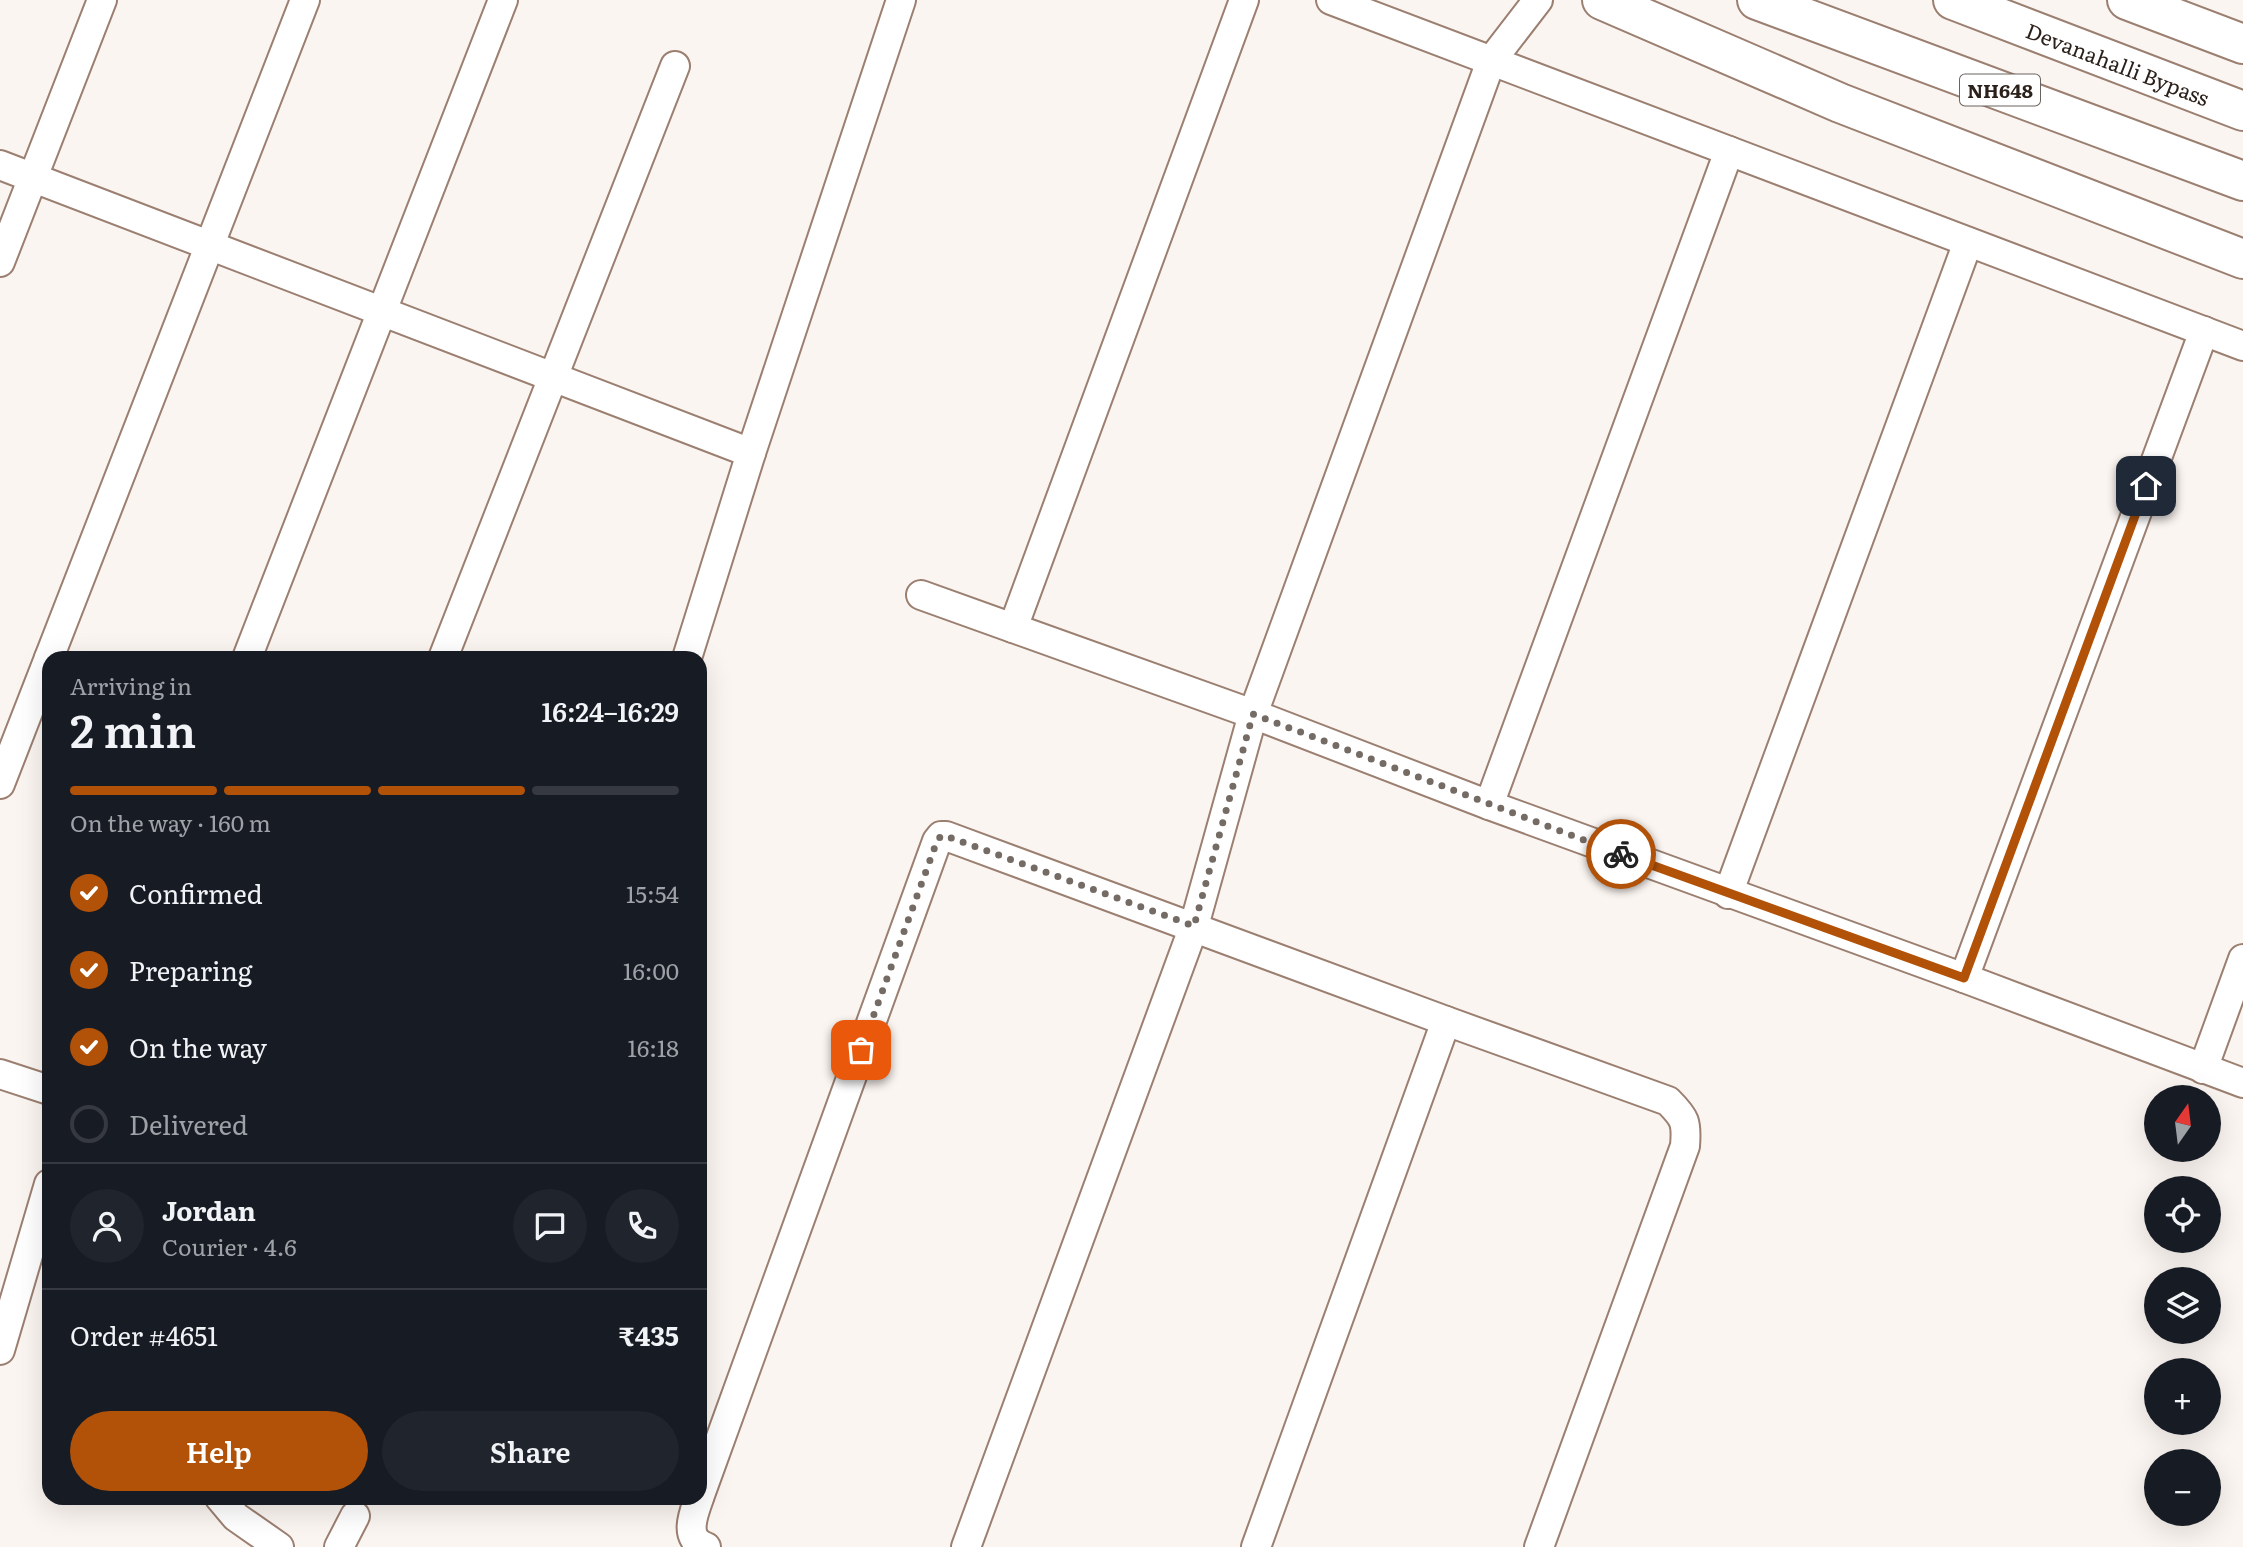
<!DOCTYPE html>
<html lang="en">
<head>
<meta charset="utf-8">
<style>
  :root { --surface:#171b24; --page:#20242c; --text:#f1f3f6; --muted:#9ea1a6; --line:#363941; --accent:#b25208 }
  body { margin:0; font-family:Literata,serif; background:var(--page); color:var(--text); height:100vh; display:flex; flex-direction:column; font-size:26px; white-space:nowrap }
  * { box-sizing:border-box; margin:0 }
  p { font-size:23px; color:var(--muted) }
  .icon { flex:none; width:38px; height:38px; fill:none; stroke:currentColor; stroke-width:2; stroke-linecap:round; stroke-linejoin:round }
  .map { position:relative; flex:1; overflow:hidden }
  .sheet { position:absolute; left:42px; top:651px; width:665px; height:854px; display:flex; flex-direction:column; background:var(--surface); border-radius:21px; box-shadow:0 7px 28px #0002 }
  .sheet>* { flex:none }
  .needle { width:46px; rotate:14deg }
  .fabs { position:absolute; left:2144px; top:1085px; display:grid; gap:14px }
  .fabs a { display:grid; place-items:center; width:77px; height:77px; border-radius:50%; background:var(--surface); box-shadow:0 7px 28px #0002; font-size:35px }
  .pin { position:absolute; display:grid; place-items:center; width:60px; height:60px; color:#fff; margin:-30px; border-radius:14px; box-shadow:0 4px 10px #0006 }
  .courier { position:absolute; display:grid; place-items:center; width:70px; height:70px; margin:-35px; border:5px solid #b25208; border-radius:50%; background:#fff; color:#222; box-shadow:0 2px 9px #0007 }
  .headline em { font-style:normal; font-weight:600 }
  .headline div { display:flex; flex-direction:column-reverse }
  .headline { display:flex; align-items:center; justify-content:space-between; height:119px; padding:0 28px }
  h1 { font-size:46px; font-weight:600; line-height:52px }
  .bar { display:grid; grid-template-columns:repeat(4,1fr); gap:10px 7px; align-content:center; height:84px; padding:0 28px }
  .bar i { height:9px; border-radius:5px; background:var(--line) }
  .bar .current { background:var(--accent) }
  .bar p { grid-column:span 4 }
  .line { display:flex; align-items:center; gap:18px; padding:0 28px; border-top:2px solid var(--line) }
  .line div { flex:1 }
  .round { display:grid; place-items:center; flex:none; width:74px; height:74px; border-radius:37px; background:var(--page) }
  ol { padding:0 28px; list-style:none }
  li { display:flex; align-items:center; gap:21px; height:77px }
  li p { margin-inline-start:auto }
  li .icon { padding:7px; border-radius:50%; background:var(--accent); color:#fff; stroke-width:4 }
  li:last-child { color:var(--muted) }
  li i { width:38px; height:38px; border:4px solid var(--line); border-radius:50% }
  .button { display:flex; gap:14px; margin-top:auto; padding:14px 28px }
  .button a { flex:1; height:80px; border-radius:42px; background:var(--accent); color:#fff; font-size:28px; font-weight:600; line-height:80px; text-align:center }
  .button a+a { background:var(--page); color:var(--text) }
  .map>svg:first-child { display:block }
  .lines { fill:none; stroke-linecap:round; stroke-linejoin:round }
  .minor-casing { stroke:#9b7f70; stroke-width:32 }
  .trunk-casing { stroke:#9b7f70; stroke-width:42 }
  .minor { stroke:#fff; stroke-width:28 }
  .trunk { stroke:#fff; stroke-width:38 }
  .done { stroke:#746b65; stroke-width:7; stroke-dasharray:0 12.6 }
  .route { stroke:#b25208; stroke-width:9 }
  .labels { text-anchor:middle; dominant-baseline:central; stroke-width:7; stroke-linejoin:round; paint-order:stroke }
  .shield { fill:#fff; stroke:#6b635f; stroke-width:2 }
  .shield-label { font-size:19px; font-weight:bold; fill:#2b201a }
  .street-label { font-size:21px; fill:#2b201a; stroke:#fff }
</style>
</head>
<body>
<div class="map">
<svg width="2243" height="1547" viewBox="0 0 2243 1547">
  <rect width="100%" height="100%" fill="#fbf5f1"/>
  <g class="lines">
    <g class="minor-casing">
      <g id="minor">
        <polyline points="1331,0 2243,346"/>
        <polyline points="0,165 751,453"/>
        <polyline points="0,262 102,0"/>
        <polyline points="921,595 1253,714 1489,805 1964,978 2243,1083"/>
        <polyline points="1013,628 1244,0"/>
        <polyline points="49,658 305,0"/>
        <polyline points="247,658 503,0"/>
        <polyline points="443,658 675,66"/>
        <polyline points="687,658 751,453 901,0"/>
        <polyline points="0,784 49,658"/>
        <polyline points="1489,805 1729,151"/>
        <polyline points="1728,894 1968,242"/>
        <polyline points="1964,978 2204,331"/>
        <polyline points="2203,1069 2243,959"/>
        <polyline points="0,1074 49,1090"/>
        <polyline points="0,1350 49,1184"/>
        <path d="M700,1495l237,-654 4,-5h5l500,185 222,80c17,17 19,21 17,45l-146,401"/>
        <polyline points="220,1498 236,1517 279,1547"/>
        <path d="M699,1498c-6,17 -16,41 7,49"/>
        <polyline points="339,1547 355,1516"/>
        <polyline points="966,1547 1194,926 1253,714 1491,61 1538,0"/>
        <polyline points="1256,1547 1446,1021"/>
      </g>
    </g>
    <g class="trunk-casing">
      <g id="trunk">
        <polyline points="1602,0 1840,103 2243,259"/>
        <polyline points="1757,0 2243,181"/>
        <polyline points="1953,0 2243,111"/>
        <polyline points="2127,0 2243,44"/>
      </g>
    </g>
    <use href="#minor" class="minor"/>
    <use href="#trunk" class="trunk"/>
  </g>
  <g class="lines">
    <polyline class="done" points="861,1050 937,841 941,836 946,836 1194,926 1253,714 1621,854"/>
    <polyline class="route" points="1621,854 1964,978 2146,486"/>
  </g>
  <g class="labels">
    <rect class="shield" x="1960" y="74.5" width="80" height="31" rx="5"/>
    <g class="shield-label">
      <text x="2000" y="90">NH648</text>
    </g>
    <g class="street-label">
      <text transform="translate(2118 63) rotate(21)">Devanahalli Bypass</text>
    </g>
  </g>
</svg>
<div class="fabs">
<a><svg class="needle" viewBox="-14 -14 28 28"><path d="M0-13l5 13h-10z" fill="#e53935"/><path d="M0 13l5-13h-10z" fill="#9ea1a6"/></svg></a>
<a><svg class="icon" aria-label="locate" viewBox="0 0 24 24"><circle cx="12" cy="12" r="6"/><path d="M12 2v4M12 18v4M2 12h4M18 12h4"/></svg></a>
<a><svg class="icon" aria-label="layers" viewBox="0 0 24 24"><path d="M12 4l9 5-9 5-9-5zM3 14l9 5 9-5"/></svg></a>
<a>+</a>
<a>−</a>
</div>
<div class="pin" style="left:861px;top:1050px;background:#ea580c"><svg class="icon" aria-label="bag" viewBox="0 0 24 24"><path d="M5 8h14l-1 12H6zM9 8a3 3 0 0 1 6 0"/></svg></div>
<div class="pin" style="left:2146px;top:486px;background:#1f2937"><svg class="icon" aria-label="home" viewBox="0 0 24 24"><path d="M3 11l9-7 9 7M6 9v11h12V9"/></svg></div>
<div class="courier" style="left:1621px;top:854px"><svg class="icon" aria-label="bike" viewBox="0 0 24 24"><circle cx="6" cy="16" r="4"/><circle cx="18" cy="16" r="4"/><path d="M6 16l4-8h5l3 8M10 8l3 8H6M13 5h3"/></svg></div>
<section class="sheet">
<div class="headline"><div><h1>2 min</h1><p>Arriving in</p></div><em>16:24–16:29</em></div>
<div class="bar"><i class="current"></i><i class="current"></i><i class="current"></i><i></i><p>On the way · 160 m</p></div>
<ol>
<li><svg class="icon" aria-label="check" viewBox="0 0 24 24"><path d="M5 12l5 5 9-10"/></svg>Confirmed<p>15:54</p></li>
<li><svg class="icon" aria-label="check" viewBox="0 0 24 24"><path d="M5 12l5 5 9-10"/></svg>Preparing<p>16:00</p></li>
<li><svg class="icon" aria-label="check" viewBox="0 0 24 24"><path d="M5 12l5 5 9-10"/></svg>On the way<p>16:18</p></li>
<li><i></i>Delivered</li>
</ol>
<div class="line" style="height:126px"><a class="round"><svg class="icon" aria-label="person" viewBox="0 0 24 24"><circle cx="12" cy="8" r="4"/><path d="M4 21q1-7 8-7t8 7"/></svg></a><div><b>Jordan</b><p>Courier · 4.6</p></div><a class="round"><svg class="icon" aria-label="chat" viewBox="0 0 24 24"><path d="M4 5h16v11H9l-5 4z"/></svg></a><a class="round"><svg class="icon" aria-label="phone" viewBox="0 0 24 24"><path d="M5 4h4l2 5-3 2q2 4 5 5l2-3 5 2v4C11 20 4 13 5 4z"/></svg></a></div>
<div class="line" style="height:91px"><div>Order #4651</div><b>₹435</b></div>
<div class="button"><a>Help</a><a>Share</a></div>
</section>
</div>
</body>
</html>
